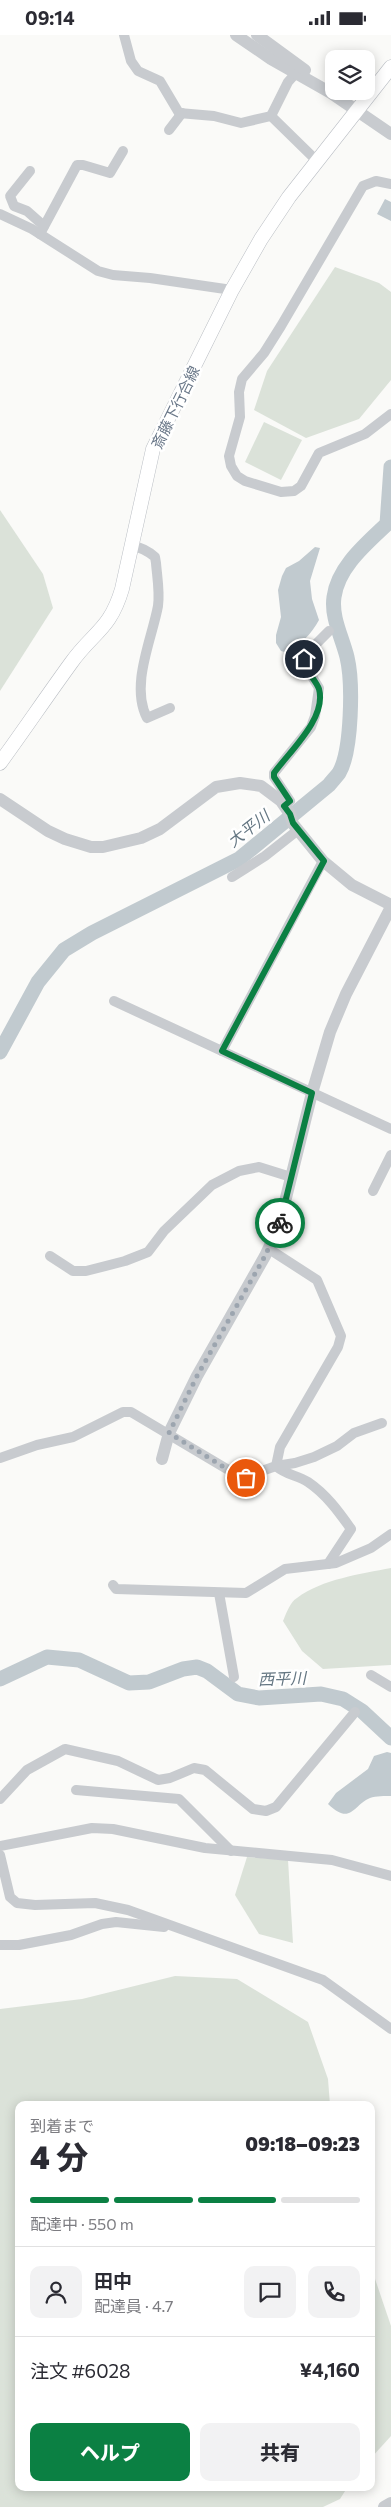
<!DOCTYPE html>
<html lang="ja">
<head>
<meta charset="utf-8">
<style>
  :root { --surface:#fff; --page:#f2f2f3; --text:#2b2b33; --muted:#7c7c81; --line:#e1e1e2; --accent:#0b8043 }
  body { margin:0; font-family:Commissioner,"Noto Sans JP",sans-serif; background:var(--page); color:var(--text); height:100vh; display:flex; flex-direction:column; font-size:19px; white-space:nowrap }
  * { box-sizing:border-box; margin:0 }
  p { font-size:16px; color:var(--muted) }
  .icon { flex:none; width:28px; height:28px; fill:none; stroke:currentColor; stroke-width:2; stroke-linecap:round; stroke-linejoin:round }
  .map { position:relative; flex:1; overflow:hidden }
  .side { position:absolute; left:15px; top:2066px; width:360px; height:390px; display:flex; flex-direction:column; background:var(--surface); border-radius:10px; box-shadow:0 2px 12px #0003 }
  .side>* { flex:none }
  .tools { position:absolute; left:325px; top:15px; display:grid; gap:10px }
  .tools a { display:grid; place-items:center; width:50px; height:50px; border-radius:10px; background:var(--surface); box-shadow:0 2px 12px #0003; font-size:25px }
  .pin { position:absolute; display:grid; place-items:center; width:42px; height:42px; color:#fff; margin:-21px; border:2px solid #fff; border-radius:50%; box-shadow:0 1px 5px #0007 }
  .courier { position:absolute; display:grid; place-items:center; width:50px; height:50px; margin:-25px; border:4px solid #0b8043; border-radius:50%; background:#fff; color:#222; box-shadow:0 1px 6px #0007 }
  .overview em { font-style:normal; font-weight:800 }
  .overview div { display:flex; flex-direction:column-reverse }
  .overview { display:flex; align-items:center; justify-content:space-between; height:85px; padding:0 15px }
  h1 { font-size:32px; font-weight:800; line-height:38px }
  .bar { display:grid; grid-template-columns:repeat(4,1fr); gap:8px 5px; align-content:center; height:60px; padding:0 15px }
  .bar i { height:6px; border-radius:4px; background:var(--line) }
  .bar .selected { background:var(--accent) }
  .bar p { grid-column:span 4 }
  .line { display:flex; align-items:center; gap:12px; padding:0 15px; border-top:1px solid var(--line) }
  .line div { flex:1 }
  .round { display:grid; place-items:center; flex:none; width:52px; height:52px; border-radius:10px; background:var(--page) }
  .button { display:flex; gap:10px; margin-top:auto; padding:10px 15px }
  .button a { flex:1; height:58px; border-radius:10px; background:var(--accent); color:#fff; font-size:20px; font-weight:800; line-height:58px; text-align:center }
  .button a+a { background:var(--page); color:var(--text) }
  .status { display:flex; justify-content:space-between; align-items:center; height:35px; padding:0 25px; background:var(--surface); direction:ltr }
  .status svg { height:14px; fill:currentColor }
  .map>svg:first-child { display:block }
  .green { fill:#dbe2d9 }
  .water { fill:#c1cacf }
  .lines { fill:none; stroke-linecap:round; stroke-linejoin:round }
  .river { stroke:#c1cacf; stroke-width:15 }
  .secondary-casing { stroke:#babec4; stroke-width:15 }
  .minor { stroke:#c8cbcf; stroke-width:10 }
  .tertiary { stroke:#c8cbcf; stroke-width:12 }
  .secondary { stroke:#fff; stroke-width:14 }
  .done { stroke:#9ca5af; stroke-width:5; stroke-dasharray:0 9 }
  .route { stroke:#0b8043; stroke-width:6 }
  .labels { text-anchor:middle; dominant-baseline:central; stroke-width:5; stroke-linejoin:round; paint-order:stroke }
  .street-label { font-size:15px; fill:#697788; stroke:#fff }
  .water-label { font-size:16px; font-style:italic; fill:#657783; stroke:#fff }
</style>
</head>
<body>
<div class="status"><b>09:14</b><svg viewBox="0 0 49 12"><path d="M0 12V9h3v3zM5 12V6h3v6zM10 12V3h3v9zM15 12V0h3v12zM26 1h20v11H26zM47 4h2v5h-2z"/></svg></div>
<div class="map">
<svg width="391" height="2472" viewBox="0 0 391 2472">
  <rect width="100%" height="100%" fill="#fafaf8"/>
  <g class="green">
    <polygon points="335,232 379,248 391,257 391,345 359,384 306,403 254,375 267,336"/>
    <polygon points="264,387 302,405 281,445 245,427"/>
    <polygon points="0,475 43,539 53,573 0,656"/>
    <path d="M391,1533v97l-68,4 -21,-18 -19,-30c3,-7 7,-19 14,-23 25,-19 64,-24 94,-30z"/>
    <polygon points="247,1822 288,1825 293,1908 259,1899 235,1860"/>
    <polygon points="175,1941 237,1944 308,1987 328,2044 330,2070 19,2070 19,2452 347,2453 340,2464 323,2472 0,2472 0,1974 82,1964"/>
    <polygon points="371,2232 391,2291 391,2401 371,2423"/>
  </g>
  <g class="water">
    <polygon points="385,164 391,167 391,186 377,179"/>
    <path d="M315,512l5,1 -10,33 2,18 7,21c-8,15 -18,23 -31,33l-7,-2 -5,-8v-8l5,-18 -3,-27 4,-14 4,-8 13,-7z"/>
    <path d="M387,1717l4,1v43c-6,0 -15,0 -21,2 -17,7 -19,28 -42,6l8,-11 32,-24 6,-13z"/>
  </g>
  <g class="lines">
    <g class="river">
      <path d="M0,1017l38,-70 26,-32 28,-17 147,-74 90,-74c3,-4 7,-8 10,-12 13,-22 14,-91 8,-116 -5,-20 -16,-40 -13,-60 4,-30 32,-53 53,-73l4,-57"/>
      <polyline points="0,1644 47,1622 79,1625 129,1648 149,1647 183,1634 197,1632 207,1636 238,1659 259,1663 321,1659 343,1664 362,1676 391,1703"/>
    </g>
    <g class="secondary-casing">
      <path id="secondary" d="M0,728c24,-33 47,-67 71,-100 22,-31 39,-33 51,-74l31,-140 79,-159 29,-51 28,-42 102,-130"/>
    </g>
    <g class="minor">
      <polyline points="124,0 131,26 138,36 160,46 179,78 214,81 241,88 271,81 317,126"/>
      <polyline points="271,81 288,47 296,38"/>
      <polyline points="169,95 182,78"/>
      <polyline points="30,136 10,161 14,171 27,176 44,191"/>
      <polyline points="391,149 376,146 363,151 281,291 264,318 242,344 239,357 240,382 229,421 231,431 237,441 245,446 281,457 294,456 301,451 319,418 365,399 391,379"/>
      <polyline points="0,179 32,194 98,236 113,240 150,243 232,255"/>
      <polyline points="40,199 77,130 83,130 110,138 123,116"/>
      <path d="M130,510c10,2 17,5 25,12l1,6c1,13 4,29 2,43 -6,33 -28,79 -11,112l23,-10"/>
      <polyline points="284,771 290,766 274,742 274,738 311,692 315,681 319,653 303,627 310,615 329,596"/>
      <polyline points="323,826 222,1016 391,1094"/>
      <polyline points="232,842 265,821 298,795"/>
      <polyline points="114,966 222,1016"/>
      <polyline points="373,1156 391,1120"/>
      <polyline points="50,1221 73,1236 86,1236 125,1226 148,1217 164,1196 212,1150 239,1136 259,1132 291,1142"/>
      <polyline points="0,1423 37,1410 73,1402 123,1377 131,1377 242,1443 276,1431 280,1412 338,1312 341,1301 317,1245 269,1214"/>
      <path d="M276,1431c10,9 21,9 32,16 18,12 31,30 43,47l-23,35"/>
      <polyline points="276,1431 295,1428 314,1422 337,1411 354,1398 382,1388"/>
      <polyline points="113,1550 116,1554 246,1558 285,1534 336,1528 371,1513 391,1499"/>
      <polyline points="219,1558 234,1642"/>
      <polyline points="371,1640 391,1652"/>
      <polyline points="76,1755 179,1764 231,1816"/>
      <polyline points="0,1764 27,1735 65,1714 118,1726 158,1745 170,1743 194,1733 205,1735 253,1774 266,1776 276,1772 355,1677"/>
      <polyline points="0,1811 92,1793 113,1794 205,1813 332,1825 391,1841"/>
      <polyline points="0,1820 10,1862 17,1868 35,1870 95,1868 128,1875 323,1945 391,1994"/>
      <polyline points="0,1910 19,1910 71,1900 102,1889 116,1887 164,1892"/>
    </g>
    <g class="tertiary">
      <polyline points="236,0 271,24 331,58 391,99"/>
      <polyline points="257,0 305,35"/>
      <polyline points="0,764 48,796 65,804 91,812 103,812 141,803 160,794 216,752 240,748 261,751 281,766 290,779 293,789 323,826 352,850 391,870"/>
      <polyline points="162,1424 169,1398 197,1341 265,1221 279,1191 312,1058 330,997 346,959 391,872"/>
      <polyline points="384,2472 391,2468"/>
    </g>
    <use href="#secondary" class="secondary"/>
  </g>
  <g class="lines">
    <polyline class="done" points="246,1443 238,1441 169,1398 197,1341 265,1221 280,1188"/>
    <path class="route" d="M280,1188l32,-130 -90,-42 102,-190 -31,-38 -3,-9 -6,-8 6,-5 -16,-24v-4c15,-21 53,-55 45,-84 -3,-9 -17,-22 -15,-30"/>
  </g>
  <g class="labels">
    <g class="street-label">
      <text transform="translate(175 372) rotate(-64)">斎藤下行合線</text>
    </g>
    <g class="water-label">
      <text transform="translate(248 793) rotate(-38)">大平川</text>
      <text transform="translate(282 1643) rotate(-2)">西平川</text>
    </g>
  </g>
</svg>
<div class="tools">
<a><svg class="icon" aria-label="layers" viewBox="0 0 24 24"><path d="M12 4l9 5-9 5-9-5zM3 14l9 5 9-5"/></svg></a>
</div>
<div class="pin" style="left:246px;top:1443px;background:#ea580c"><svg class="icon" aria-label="bag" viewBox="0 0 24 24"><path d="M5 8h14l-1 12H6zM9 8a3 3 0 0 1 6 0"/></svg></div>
<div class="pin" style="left:304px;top:624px;background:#1f2937"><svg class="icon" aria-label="home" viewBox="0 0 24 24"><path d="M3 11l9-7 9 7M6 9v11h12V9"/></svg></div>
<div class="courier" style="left:280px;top:1188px"><svg class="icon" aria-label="bike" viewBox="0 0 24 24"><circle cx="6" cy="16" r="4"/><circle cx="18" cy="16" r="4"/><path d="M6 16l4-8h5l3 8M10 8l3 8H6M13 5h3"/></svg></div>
<section class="side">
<div class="overview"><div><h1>4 分</h1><p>到着まで</p></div><em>09:18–09:23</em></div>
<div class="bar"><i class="selected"></i><i class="selected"></i><i class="selected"></i><i></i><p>配達中 · 550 m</p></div>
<div class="line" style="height:90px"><a class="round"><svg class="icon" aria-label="person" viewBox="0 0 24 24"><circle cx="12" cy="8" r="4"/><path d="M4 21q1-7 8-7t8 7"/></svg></a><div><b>田中</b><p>配達員 · 4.7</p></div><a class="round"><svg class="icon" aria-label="chat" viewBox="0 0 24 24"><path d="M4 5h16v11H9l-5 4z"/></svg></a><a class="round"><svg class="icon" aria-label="phone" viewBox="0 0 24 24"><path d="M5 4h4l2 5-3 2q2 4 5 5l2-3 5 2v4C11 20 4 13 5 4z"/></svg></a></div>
<div class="line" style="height:65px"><div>注文 #6028</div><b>¥4,160</b></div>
<div class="button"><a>ヘルプ</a><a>共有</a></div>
</section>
</div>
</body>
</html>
